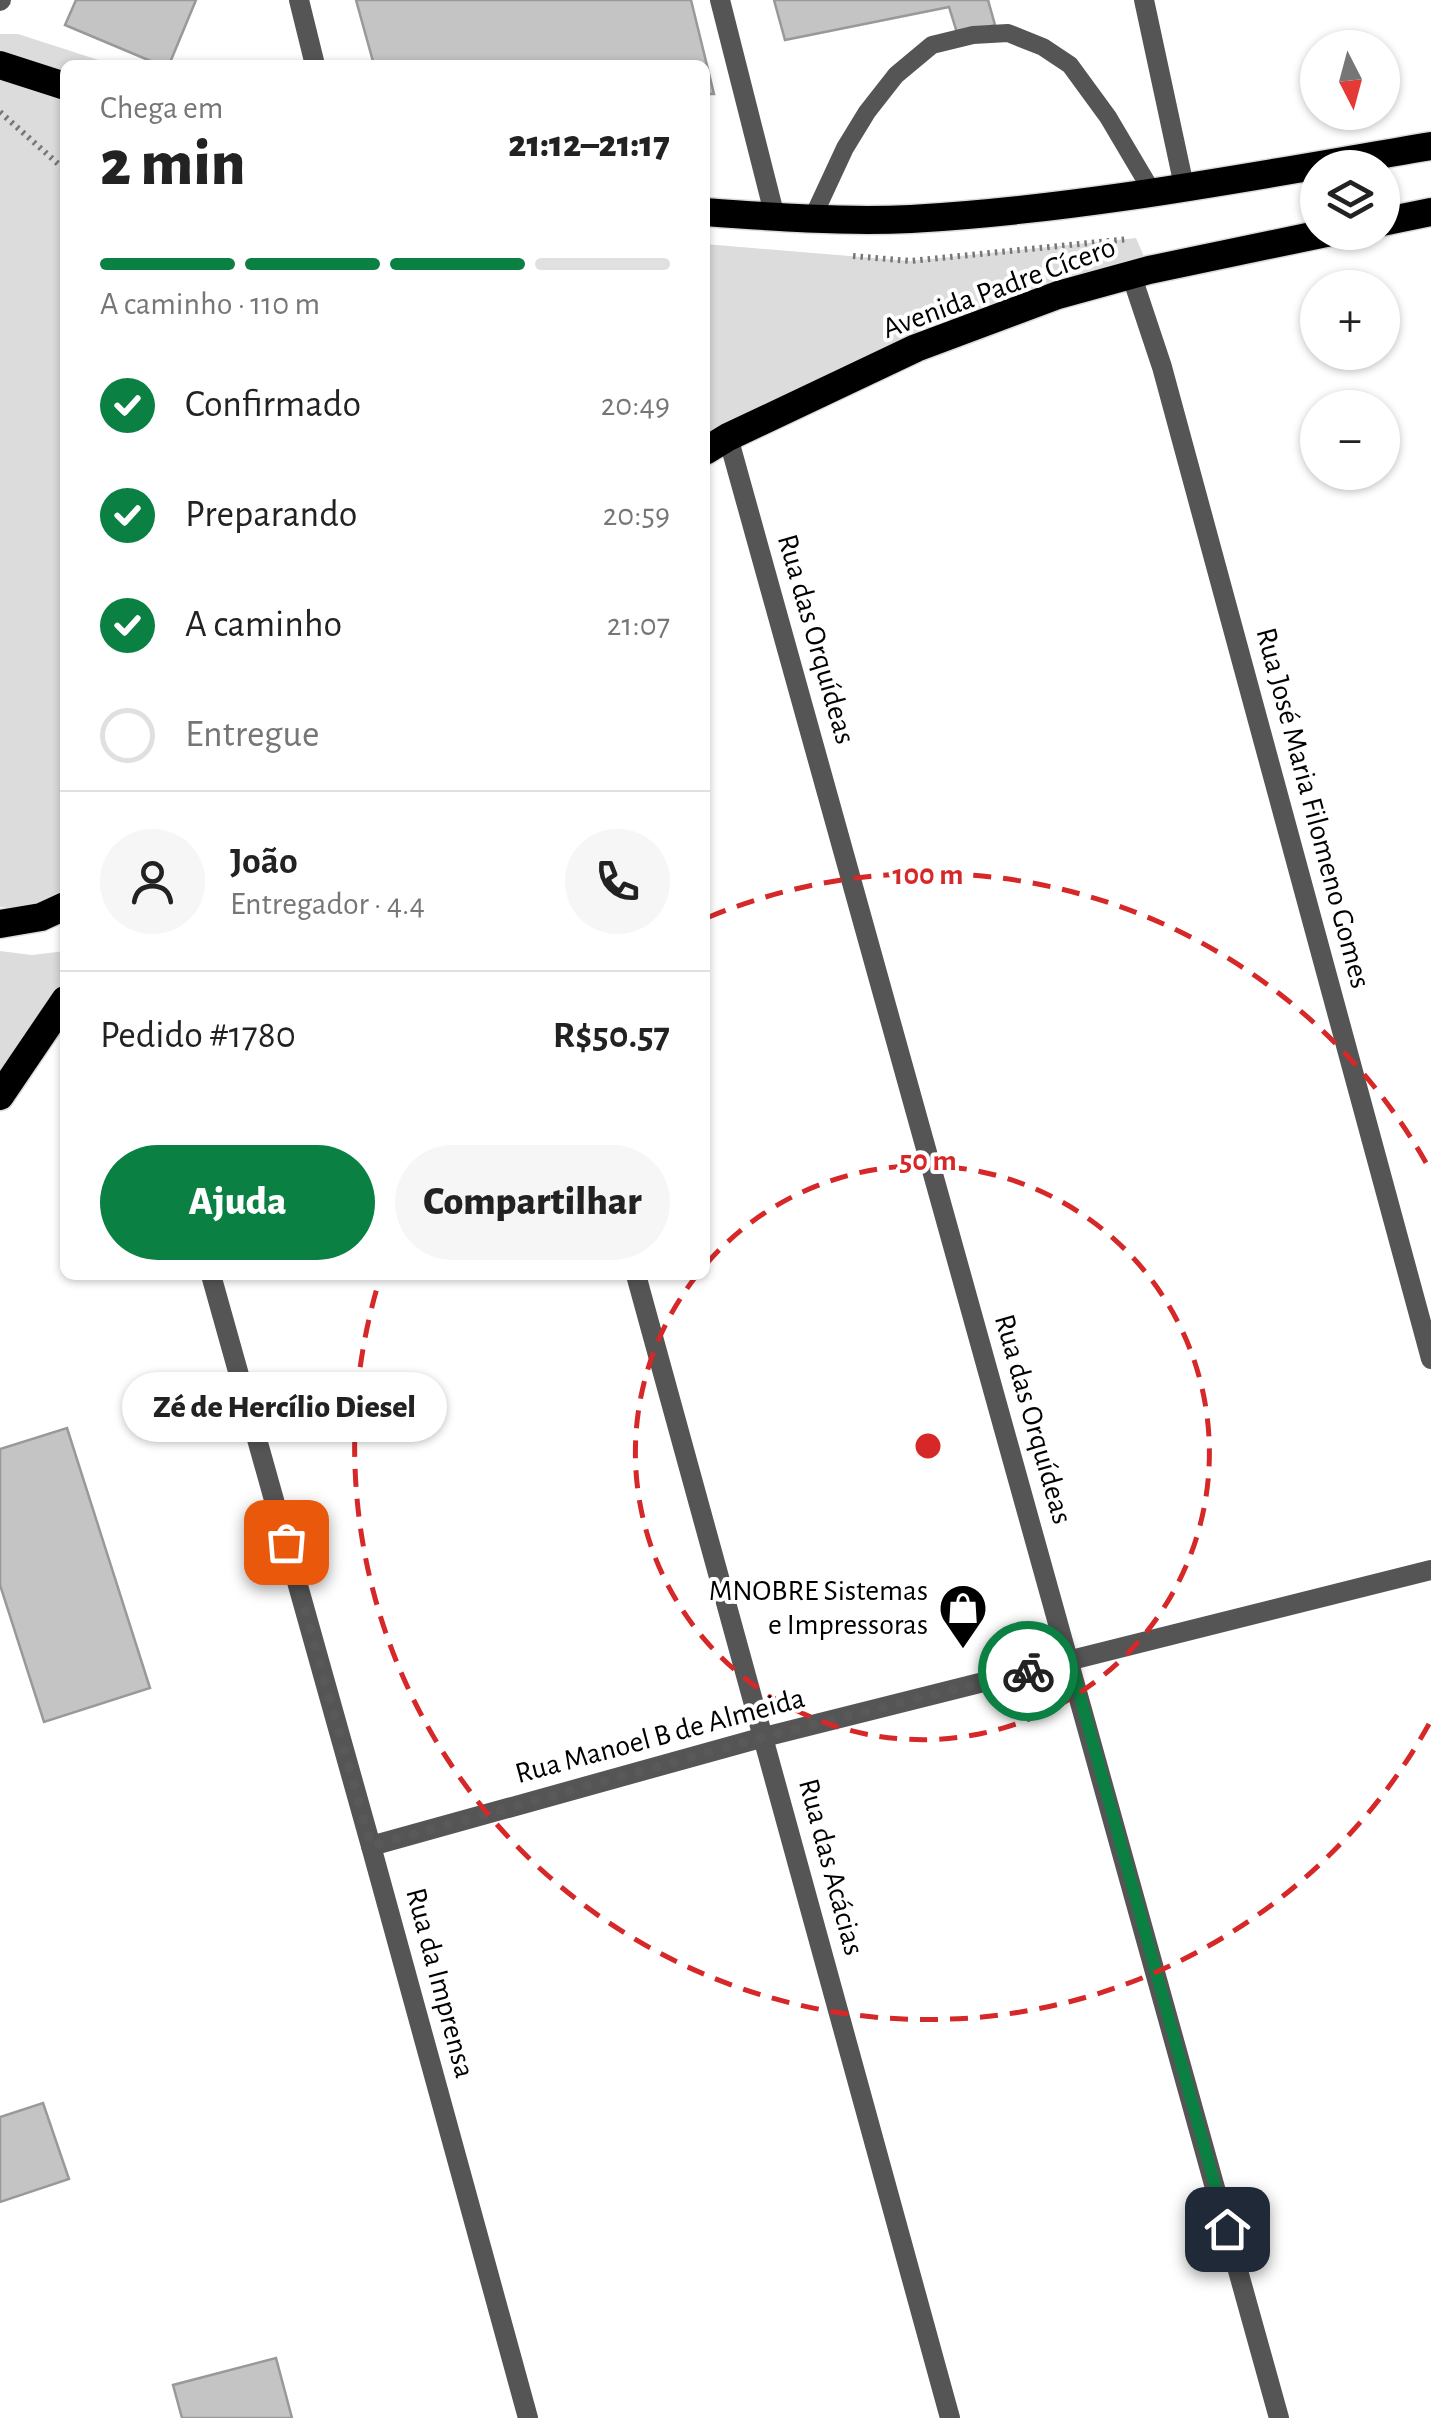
<!DOCTYPE html>
<html lang="pt">
<head>
<meta charset="utf-8">
<style>
  :root { --surface:#fff; --page:#f6f6f6; --text:#222; --muted:#767676; --line:#e0e0e0; --accent:#0b8043 }
  body { margin:0; font-family:"Alegreya Sans",sans-serif; background:var(--page); color:var(--text); height:100vh; display:flex; flex-direction:column; font-size:38px; white-space:nowrap }
  * { box-sizing:border-box; margin:0 }
  p { font-size:32px; color:var(--muted) }
  .icon { flex:none; width:55px; height:55px; fill:none; stroke:currentColor; stroke-width:2; stroke-linecap:round; stroke-linejoin:round }
  .map { position:relative; flex:1; overflow:hidden }
  .side { position:absolute; left:60px; top:60px; width:650px; height:1220px; display:flex; flex-direction:column; background:var(--surface); border-radius:15px; box-shadow:0 2px 8px #0004 }
  .side>* { flex:none }
  .needle { width:65px; rotate:174deg }
  .fabs { position:absolute; left:1300px; top:30px; display:grid; gap:20px }
  .fabs a { display:grid; place-items:center; width:100px; height:100px; border-radius:50%; background:var(--surface); box-shadow:0 2px 8px #0004; font-size:50px }
  .pin { position:absolute; display:grid; place-items:center; width:85px; height:85px; color:#fff; margin:-42px; border-radius:20px; box-shadow:0 5px 15px #0006 }
  .courier { position:absolute; display:grid; place-items:center; width:100px; height:100px; margin:-50px; border:8px solid #0b8043; border-radius:50%; background:#fff; color:#222; box-shadow:0 2px 12px #0007 }
  .bubble { position:absolute; height:70px; border-radius:35px; background:var(--surface); box-shadow:0 2px 8px #0004; font-size:32px; font-weight:800; line-height:70px; text-align:center }
  .head em { font-style:normal; font-weight:800 }
  .head div { display:flex; flex-direction:column-reverse }
  .head { display:flex; align-items:center; justify-content:space-between; height:170px; padding:0 40px }
  h1 { font-size:65px; font-weight:800; line-height:75px }
  .bar { display:grid; grid-template-columns:repeat(4,1fr); gap:15px 10px; align-content:center; height:120px; padding:0 40px }
  .bar i { height:12px; border-radius:8px; background:var(--line) }
  .bar .selected { background:var(--accent) }
  .bar p { grid-column:span 4 }
  .line { display:flex; align-items:center; gap:25px; padding:0 40px; border-top:2px solid var(--line) }
  .line div { flex:1 }
  .round { display:grid; place-items:center; flex:none; width:105px; height:105px; border-radius:52px; background:var(--page) }
  ol { padding:0 40px; list-style:none }
  li { display:flex; align-items:center; gap:30px; height:110px }
  li p { margin-inline-start:auto }
  li .icon { padding:10px; border-radius:50%; background:var(--accent); color:#fff; stroke-width:4 }
  li:last-child { color:var(--muted) }
  li i { width:55px; height:55px; border:5px solid var(--line); border-radius:50% }
  .action { display:flex; gap:20px; margin-top:auto; padding:20px 40px }
  .action a { flex:1; height:115px; border-radius:60px; background:var(--accent); color:#fff; font-size:40px; font-weight:800; line-height:115px; text-align:center }
  .action a+a { background:var(--page); color:var(--text) }
  .map>svg:first-child { display:block }
  .green { fill:#dcdcdc }
  .building { fill:#c4c4c4; stroke:#999; stroke-width:2.5 }
  .lines { fill:none; stroke-linecap:round; stroke-linejoin:round }
  .trunk-casing { stroke:#dbdbdb; stroke-width:31 }
  .path { stroke:#777; stroke-width:6; stroke-dasharray:2.5 5; stroke-linecap:butt }
  .service { stroke:#555; stroke-width:18 }
  .pedestrian { stroke:#555; stroke-width:20 }
  .minor { stroke:#555; stroke-width:20 }
  .trunk { stroke:#000; stroke-width:28 }
  .done { stroke:#595959; stroke-width:10; stroke-dasharray:0 18 }
  .route { stroke:#0b8043; stroke-width:12 }
  .ring { fill:none; stroke:#d62828; stroke-width:5; stroke-dasharray:18 12 }
  .labels { text-anchor:middle; dominant-baseline:central; stroke-width:8; stroke-linejoin:round; paint-order:stroke }
  .street-label { font-size:30px; fill:#000; stroke:#fff }
  .poi-label { font-size:30px; fill:#000; stroke:#fff; text-anchor:end }
  .centre { fill:#d62828; stroke:#fff; stroke-width:5 }
  .ring-label { font-size:30px; text-anchor:middle; font-weight:bold; fill:#d62828; stroke:#fff; stroke-width:8; stroke-linejoin:round; paint-order:stroke }
</style>
</head>
<body>
<div class="map">
<svg width="1431" height="2418" viewBox="0 0 1431 2418">
  <rect width="100%" height="100%" fill="#fff"/>
  <g class="green">
    <polygon points="0,34 18,34 114,65 65,65 65,904 51,909 0,907"/>
    <polygon points="1136,238 1145,259 705,448 705,244 910,261"/>
    <polygon points="0,951 32,955 65,951 65,987 0,1083"/>
  </g>
  <g class="building">
    <polygon points="76,0 196,0 169,65 160,65 65,25"/>
    <polygon points="356,0 691,0 714,94 705,94 705,65 374,65"/>
    <polygon points="774,0 988,0 995,25 958,36 949,7 785,40"/>
    <polygon points="67,1428 150,1688 44,1722 0,1585 0,1449"/>
    <polygon points="43,2103 69,2179 0,2202 0,2117"/>
    <polygon points="276,2358 292,2418 182,2418 173,2385"/>
  </g>
  <g class="lines">
    <g class="trunk-casing">
      <g id="trunk">
        <polyline points="0,65 65,86"/>
        <path d="M705,212c68,5 137,10 206,7 175,-10 347,-44 520,-73"/>
        <polyline points="1382,222 1431,212"/>
        <polyline points="705,451 728,437 916,348 1058,295 1149,270 1331,232"/>
        <polyline points="0,924 41,917 65,906"/>
        <polyline points="0,1096 65,1000"/>
      </g>
    </g>
    <g class="path">
      <polyline points="0,112 65,170"/>
      <polyline points="853,256 910,261 1129,239"/>
    </g>
    <polyline class="service" points="812,219 845,148 867,112 896,75 932,45 973,35 1008,33 1043,47 1070,65 1108,117 1153,193"/>
    <polyline class="pedestrian" points="0,1 1,0"/>
    <g class="minor">
      <polyline points="299,0 315,65"/>
      <polyline points="720,0 775,217"/>
      <polyline points="1144,0 1184,186"/>
      <polyline points="1131,274 1162,367 1431,1359"/>
      <polyline points="728,437 1279,2418"/>
      <polyline points="211,1275 371,1846 528,2418"/>
      <polyline points="636,1275 950,2418"/>
      <polyline points="371,1846 764,1737 1431,1570"/>
    </g>
    <use href="#trunk" class="trunk"/>
  </g>
  <g class="lines">
    <polyline class="done" points="286,1542 371,1846 764,1737 1028,1671"/>
    <polyline class="route" points="1028,1671 1070,1660 1227,2229"/>
  </g>
  <g class="ring">
    <path d="M707 1263A287 287 0 1 1 697 1275"/>
    <path d="M1429 1724A573 573 0 0 1 380 1278M709 917A573 573 0 0 1 1429 1168"/>
  </g>
  <defs>
    <g id="shop-pin" transform="scale(2.5)"><path d="M0 17L-7.5 6A9.5 9.5 0 1 1 7.5 6Z" fill="#000" stroke="#fff"/><path d="M-5-2.5h2.3a2.7 3.5 0 0 1 5.4 0H5L5.5 6h-11ZM-1.5-2.5h3a1.5 2.3 0 0 0-3 0Z" fill="#fff"/></g>
  </defs>
  <g fill-rule="evenodd">
    <use href="#shop-pin" x="963" y="1608"/>
  </g>
  <g class="labels">
    <g class="street-label">
      <text transform="translate(999 288) rotate(-20)">Avenida Padre Cícero</text>
      <text transform="translate(816 639) rotate(74)">Rua das Orquídeas</text>
      <text transform="translate(1313 808) rotate(75)">Rua José Maria Filomeno Gomes</text>
      <text transform="translate(1033 1419) rotate(74)">Rua das Orquídeas</text>
      <text transform="translate(660 1736) rotate(-15)">Rua Manoel B de Almeida</text>
      <text transform="translate(831 1867) rotate(75)">Rua das Acácias</text>
      <text transform="translate(440 1983) rotate(75)">Rua da Imprensa</text>
    </g>
    <g class="poi-label">
      <text x="928" y="1591">MNOBRE Sistemas<tspan x="928" dy="34">e Impressoras</tspan></text>
    </g>
  </g>
  <circle cx="928" cy="1446" r="15" class="centre"/>
  <g class="ring-label">
    <text x="928" y="884">100 m</text>
    <text x="928" y="1170">50 m</text>
  </g>
</svg>
<div class="fabs">
<a><svg class="needle" viewBox="-14 -14 28 28"><path d="M0-13l5 13h-10z" fill="#e53935"/><path d="M0 13l5-13h-10z" fill="#767676"/></svg></a>
<a><svg class="icon" aria-label="layers" viewBox="0 0 24 24"><path d="M12 4l9 5-9 5-9-5zM3 14l9 5 9-5"/></svg></a>
<a>+</a>
<a>−</a>
</div>
<div class="pin" style="left:286px;top:1542px;background:#ea580c"><svg class="icon" aria-label="bag" viewBox="0 0 24 24"><path d="M5 8h14l-1 12H6zM9 8a3 3 0 0 1 6 0"/></svg></div>
<div class="pin" style="left:1227px;top:2229px;background:#1f2937"><svg class="icon" aria-label="home" viewBox="0 0 24 24"><path d="M3 11l9-7 9 7M6 9v11h12V9"/></svg></div>
<div class="courier" style="left:1028px;top:1671px"><svg class="icon" aria-label="bike" viewBox="0 0 24 24"><circle cx="6" cy="16" r="4"/><circle cx="18" cy="16" r="4"/><path d="M6 16l4-8h5l3 8M10 8l3 8H6M13 5h3"/></svg></div>
<div class="bubble" style="left:122px;top:1372px;width:325px">Zé de Hercílio Diesel</div>
<section class="side">
<div class="head"><div><h1>2 min</h1><p>Chega em</p></div><em>21:12–21:17</em></div>
<div class="bar"><i class="selected"></i><i class="selected"></i><i class="selected"></i><i></i><p>A caminho · 110 m</p></div>
<ol>
<li><svg class="icon" aria-label="check" viewBox="0 0 24 24"><path d="M5 12l5 5 9-10"/></svg>Confirmado<p>20:49</p></li>
<li><svg class="icon" aria-label="check" viewBox="0 0 24 24"><path d="M5 12l5 5 9-10"/></svg>Preparando<p>20:59</p></li>
<li><svg class="icon" aria-label="check" viewBox="0 0 24 24"><path d="M5 12l5 5 9-10"/></svg>A caminho<p>21:07</p></li>
<li><i></i>Entregue</li>
</ol>
<div class="line" style="height:180px"><a class="round"><svg class="icon" aria-label="person" viewBox="0 0 24 24"><circle cx="12" cy="8" r="4"/><path d="M4 21q1-7 8-7t8 7"/></svg></a><div><b>João</b><p>Entregador · 4.4</p></div><a class="round"><svg class="icon" aria-label="phone" viewBox="0 0 24 24"><path d="M5 4h4l2 5-3 2q2 4 5 5l2-3 5 2v4C11 20 4 13 5 4z"/></svg></a></div>
<div class="line" style="height:130px"><div>Pedido #1780</div><b>R$50.57</b></div>
<div class="action"><a>Ajuda</a><a>Compartilhar</a></div>
</section>
</div>
</body>
</html>
